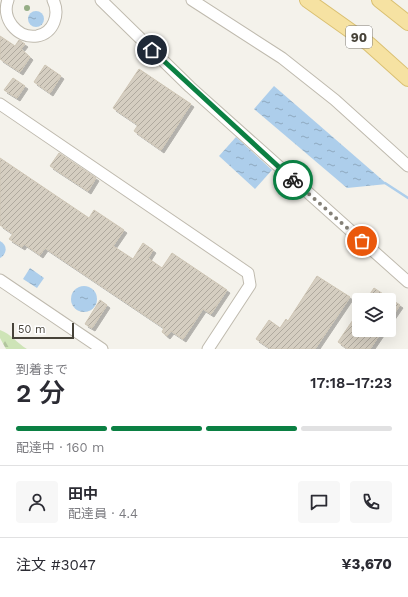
<!DOCTYPE html>
<html lang="ja">
<head>
<meta charset="utf-8">
<style>
  :root { --surface:#fff; --page:#f7f7f7; --text:#2b2b33; --muted:#7c7c81; --line:#e1e1e2; --accent:#0b8043 }
  body { margin:0; font-family:"Work Sans","Noto Sans JP",sans-serif; background:var(--page); color:var(--text); height:100vh; display:flex; flex-direction:column; font-size:15px; white-space:nowrap }
  * { box-sizing:border-box; margin:0 }
  p { font-size:13px; color:var(--muted) }
  .icon { flex:none; width:22px; height:22px; fill:none; stroke:currentColor; stroke-width:2; stroke-linecap:round; stroke-linejoin:round }
  .map { position:relative; height:349px; overflow:hidden }
  .side { display:flex; flex-direction:column; background:var(--surface); flex:1 }
  .side>* { flex:none }
  .buttons { position:absolute; left:352px; top:293px; display:grid; gap:8px }
  .buttons a { display:grid; place-items:center; width:44px; height:44px; border-radius:4px; background:var(--surface); box-shadow:0 4px 16px #0002; font-size:20px }
  .scale { position:absolute; left:12px; bottom:10px; width:62px; box-sizing:border-box; padding-left:4px; border:2px solid #474339; border-top:0; font-size:11px; line-height:14px; white-space:nowrap; color:#474339; -webkit-text-stroke:3px #fff; paint-order:stroke }
  .pin { position:absolute; display:grid; place-items:center; width:34px; height:34px; color:#fff; margin:-17px; border:2px solid #fff; border-radius:50%; box-shadow:0 1px 4px #0007 }
  .courier { position:absolute; display:grid; place-items:center; width:40px; height:40px; margin:-20px; border:3px solid #0b8043; border-radius:50%; background:#fff; color:#222; box-shadow:0 1px 5px #0007 }
  .head em { font-style:normal; font-weight:600 }
  .head div { display:flex; flex-direction:column-reverse }
  .head { display:flex; align-items:center; justify-content:space-between; height:68px; padding:0 16px }
  h1 { font-size:26px; font-weight:600; line-height:30px }
  .bar { display:grid; grid-template-columns:repeat(4,1fr); gap:6px 4px; align-content:center; height:48px; padding:0 16px }
  .bar i { height:5px; border-radius:3px; background:var(--line) }
  .bar .active { background:var(--accent) }
  .bar p { grid-column:span 4 }
  .line { display:flex; align-items:center; gap:10px; padding:0 16px; border-top:1px solid var(--line) }
  .line div { flex:1 }
  .round { display:grid; place-items:center; flex:none; width:42px; height:42px; border-radius:4px; background:var(--page) }
  .map>svg:first-child { display:block }
  .forest { fill:url(#forest-firs) }
  .water { fill:url(#water-ripples) }
  .lines { fill:none; stroke-linecap:round; stroke-linejoin:round }
  .stream { stroke:#adceeb; stroke-width:2.5 }
  .building { fill:url(#building-hatch); stroke:#cfc6b5; filter:url(#shadow) }
  .minor-casing { stroke:#bfbaae; stroke-width:13 }
  .major-casing { stroke:#dac072; stroke-width:16 }
  .minor { stroke:#fff; stroke-width:11 }
  .major { stroke:#f6e2a2; stroke-width:14 }
  .tree { fill:#95ad85 }
  .done { stroke:#848077; stroke-width:4; stroke-dasharray:0 7.2 }
  .route { stroke:#0b8043; stroke-width:5 }
  .labels { text-anchor:middle; dominant-baseline:central; stroke-width:4; stroke-linejoin:round; paint-order:stroke }
  .shield { fill:#fff; stroke:#7e7b74; stroke-width:1 }
  .shield-label { font-size:13px; font-weight:bold; fill:#474339 }
</style>
</head>
<body>
<div class="map">
<svg width="408" height="349" viewBox="0 0 408 349">
  <defs>
    <pattern id="forest-firs" width="22" height="20" patternUnits="userSpaceOnUse"><rect width="22" height="20" fill="#cee4b7"/><path d="M5 1l3.5 6h-7zM16 11l3.5 6h-7z" fill="#b2c59e"/></pattern>
    <pattern id="water-ripples" width="26" height="14" patternUnits="userSpaceOnUse"><rect width="26" height="14" fill="#adceeb"/><path d="M2 4q2-2 4 0t4 0M15 11q2-2 4 0t4 0" fill="none" stroke="#8fa9bf"/></pattern>
    <pattern id="building-hatch" width="6" height="6" patternUnits="userSpaceOnUse"><rect width="6" height="6" fill="#d5cec1"/><path d="M-1 1l2-2M0 6l6-6M5 7l2-2" fill="none" stroke="#afa99e"/></pattern>
    <filter id="shadow"><feDropShadow dx="3" dy="3" stdDeviation="0" flood-color="#0004"/></filter>
  </defs>
  <rect width="100%" height="100%" fill="#f4f2eb"/>
  <path class="forest" d="M0,330c11,4 17,13 27,19h-21l-6,-11z"/>
  <g class="water">
    <circle cx="36" cy="19" r="8"/>
    <polygon points="274,86 387,184 347,188 254,109"/>
    <polygon points="236,137 272,170 255,189 219,156"/>
    <path d="M0,241c8,4 7,13 0,17z"/>
    <polygon points="30,268 44,278 37,288 23,279"/>
    <circle cx="84" cy="299" r="13"/>
  </g>
  <g class="lines">
    <polyline class="stream" points="385,183 408,198"/>
  </g>
  <g class="building">
    <polygon points="0,36 15,46 19,40 25,44 21,49 30,57 20,72 0,59"/>
    <polygon points="45,65 61,76 50,93 34,82"/>
    <polygon points="139,69 191,104 161,150 134,131 138,125 113,108"/>
    <polygon points="13,78 25,86 17,98 4,90"/>
    <polygon points="59,153 96,178 88,191 50,166"/>
    <polygon points="0,158 89,218 94,210 124,230 113,246 133,259 143,243 153,250 148,258 162,268 172,253 227,290 211,314 203,309 183,339 171,331 167,336 162,332 164,328 45,248 40,255 24,244 22,247 9,239 13,234 0,225"/>
    <polygon points="317,276 350,297 315,349 271,349 256,339 269,320 280,328 286,319 288,321"/>
    <polygon points="374,288 400,305 389,321 389,300 366,300"/>
    <polygon points="100,300 107,305 92,328 85,324"/>
    <polygon points="359,311 359,330 383,330 370,349 348,349 338,342"/>
  </g>
  <g class="lines">
    <g class="minor-casing">
      <g id="minor">
        <path d="M8,0c-7,18 9,39 29,36 17,-3 23,-22 16,-36"/>
        <polyline points="101,0 190,87 408,282"/>
        <polyline points="192,0 282,58 335,100 408,166"/>
        <polyline points="0,104 248,273 250,285 208,349"/>
        <polyline points="0,280 102,349"/>
      </g>
    </g>
    <g class="major-casing">
      <g id="major">
        <polyline points="307,0 369,44 408,79"/>
        <polyline points="379,0 408,23"/>
      </g>
    </g>
    <use href="#minor" class="minor"/>
    <use href="#major" class="major"/>
  </g>
  <circle class="tree" cx="27" cy="8" r="3"/>
  <g class="lines">
    <polyline class="done" points="293,180 362,241"/>
    <polyline class="route" points="152,50 293,180"/>
  </g>
  <g class="labels">
    <rect class="shield" x="346" y="26" width="26" height="22" rx="3"/>
    <g class="shield-label">
      <text x="359" y="37">90</text>
    </g>
  </g>
</svg>
<div class="buttons">
<a><svg class="icon" aria-label="layers" viewBox="0 0 24 24"><path d="M12 4l9 5-9 5-9-5zM3 14l9 5 9-5"/></svg></a>
</div>
<div class="scale">50 m</div>
<div class="pin" style="left:362px;top:241px;background:#ea580c"><svg class="icon" aria-label="bag" viewBox="0 0 24 24"><path d="M5 8h14l-1 12H6zM9 8a3 3 0 0 1 6 0"/></svg></div>
<div class="pin" style="left:152px;top:50px;background:#1f2937"><svg class="icon" aria-label="home" viewBox="0 0 24 24"><path d="M3 11l9-7 9 7M6 9v11h12V9"/></svg></div>
<div class="courier" style="left:293px;top:180px"><svg class="icon" aria-label="bike" viewBox="0 0 24 24"><circle cx="6" cy="16" r="4"/><circle cx="18" cy="16" r="4"/><path d="M6 16l4-8h5l3 8M10 8l3 8H6M13 5h3"/></svg></div>
</div>
<section class="side">
<div class="head"><div><h1>2 分</h1><p>到着まで</p></div><em>17:18–17:23</em></div>
<div class="bar"><i class="active"></i><i class="active"></i><i class="active"></i><i></i><p>配達中 · 160 m</p></div>
<div class="line" style="height:72px"><a class="round"><svg class="icon" aria-label="person" viewBox="0 0 24 24"><circle cx="12" cy="8" r="4"/><path d="M4 21q1-7 8-7t8 7"/></svg></a><div><b>田中</b><p>配達員 · 4.4</p></div><a class="round"><svg class="icon" aria-label="chat" viewBox="0 0 24 24"><path d="M4 5h16v11H9l-5 4z"/></svg></a><a class="round"><svg class="icon" aria-label="phone" viewBox="0 0 24 24"><path d="M5 4h4l2 5-3 2q2 4 5 5l2-3 5 2v4C11 20 4 13 5 4z"/></svg></a></div>
<div class="line" style="height:52px"><div>注文 #3047</div><b>¥3,670</b></div>
</section>
</body>
</html>
